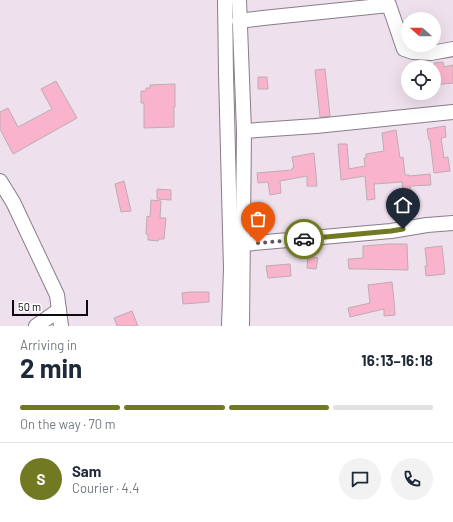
<!DOCTYPE html>
<html lang="en">
<head>
<meta charset="utf-8">
<style>
  :root { --surface:#fff; --page:#f2f2f3; --text:#1f2937; --muted:#747a83; --line:#e0e1e3; --accent:#727923 }
  body { margin:0; font-family:Barlow,sans-serif; background:var(--page); color:var(--text); height:100vh; display:flex; flex-direction:column; font-size:15px; white-space:nowrap }
  * { box-sizing:border-box; margin:0 }
  p { font-size:13px; color:var(--muted) }
  .icon { flex:none; width:22px; height:22px; fill:none; stroke:currentColor; stroke-width:2; stroke-linecap:round; stroke-linejoin:round }
  .map { position:relative; height:326px; overflow:hidden }
  .panel { display:flex; flex-direction:column; background:var(--surface); flex:1 }
  .panel>* { flex:none }
  .needle { width:26px; rotate:291deg }
  .fabs { position:absolute; left:401px; top:12px; display:grid; gap:8px }
  .fabs a { display:grid; place-items:center; width:40px; height:40px; border-radius:50%; background:var(--surface); box-shadow:0 4px 16px #0002; font-size:20px }
  .scale { position:absolute; left:12px; bottom:10px; width:76px; box-sizing:border-box; padding-left:4px; border:2px solid #0e0a0e; border-top:0; font-size:11px; line-height:14px; white-space:nowrap; color:#0e0a0e; -webkit-text-stroke:3px #fff; paint-order:stroke }
  .pin { position:absolute; display:grid; place-items:center; width:34px; height:34px; color:#fff; margin:-41px -17px; border-radius:50% 50% 50% 0; rotate:-45deg; box-shadow:0 0 4px #0007 }
  .pin .icon { rotate:45deg }
  .courier { position:absolute; display:grid; place-items:center; width:40px; height:40px; margin:-20px; border:3px solid #727923; border-radius:50%; background:#fff; color:#222; box-shadow:0 1px 5px #0007 }
  .head em { font-style:normal; font-weight:700 }
  .head div { display:flex; flex-direction:column-reverse }
  .head { display:flex; align-items:center; justify-content:space-between; height:68px; padding:0 20px }
  h1 { font-size:26px; font-weight:700; line-height:30px }
  .bar { display:grid; grid-template-columns:repeat(4,1fr); gap:6px 4px; align-content:center; height:48px; padding:0 20px }
  .bar i { height:5px; border-radius:3px; background:var(--line) }
  .bar .current { background:var(--accent) }
  .bar p { grid-column:span 4 }
  .line { display:flex; align-items:center; gap:10px; padding:0 20px; border-top:1px solid var(--line) }
  .line div { flex:1 }
  .round { display:grid; place-items:center; flex:none; width:42px; height:42px; border-radius:21px; background:var(--page) }
  .map>svg:first-child { display:block }
  .building { fill:#fab3cc; stroke:#beacb2 }
  .lines { fill:none; stroke-linecap:round; stroke-linejoin:round }
  .minor-casing { stroke:#897d89; stroke-width:16 }
  .minor { stroke:#fff; stroke-width:14 }
  .done { stroke:#5c555c; stroke-width:4; stroke-dasharray:0 7.2 }
  .route { stroke:#727923; stroke-width:5 }
</style>
</head>
<body>
<div class="map">
<svg width="453" height="326" viewBox="0 0 453 326">
  <rect width="100%" height="100%" fill="#eee0ed"/>
  <g class="building">
    <polygon points="443,62 444,67 453,65 453,83 434,85 434,63"/>
    <polygon points="325,69 330,116 320,117 315,70"/>
    <polygon points="258,77 267,77 268,89 258,89"/>
    <polygon points="56,81 77,118 13,154 0,129 0,112 8,108 18,127 52,109 41,89"/>
    <polygon points="175,84 175,107 174,107 174,127 144,128 144,103 141,103 141,91 146,91 146,88 150,88 150,85"/>
    <polygon points="445,126 446,137 441,138 444,158 448,157 450,171 434,173 430,140 429,140 427,129"/>
    <polygon points="396,130 400,158 403,157 405,175 409,175 409,176 430,174 431,185 410,186 412,199 404,200 402,182 374,184 375,199 367,200 365,176 341,180 338,144 347,144 349,169 365,166 364,158 366,158 366,154 384,151 382,133"/>
    <polygon points="314,153 317,186 307,186 307,176 280,181 281,193 270,195 268,182 258,183 257,173 292,170 292,168 294,168 292,157"/>
    <polygon points="124,181 131,211 121,212 115,184"/>
    <polygon points="157,189 171,190 171,200 157,199"/>
    <polygon points="151,200 161,201 160,218 166,218 164,239 159,239 158,241 148,240 148,234 146,234 147,216 150,217"/>
    <polygon points="389,244 407,244 408,270 360,269 349,269 348,259 363,258 363,246"/>
    <polygon points="442,246 445,274 426,276 425,266 427,266 425,248"/>
    <polygon points="308,256 318,258 316,269 307,268"/>
    <polygon points="290,264 291,276 268,278 266,266"/>
    <polygon points="392,282 394,301 395,315 384,316 384,309 350,317 348,308 370,303 368,285"/>
    <polygon points="191,292 209,292 209,302 183,304 182,293"/>
    <polygon points="132,311 138,326 117,326 114,318"/>
  </g>
  <g class="lines">
    <g class="minor-casing">
      <g id="minor">
        <polyline points="225,0 226,73 231,269 229,326"/>
        <polyline points="239,0 244,131 242,326"/>
        <polyline points="239,21 263,18 389,5 404,49 413,52 431,53 453,49"/>
        <polyline points="244,131 316,126 453,112"/>
        <polyline points="0,181 13,202 57,295 61,326"/>
        <polyline points="243,244 391,231 427,225 453,223"/>
        <polyline points="36,326 59,310"/>
      </g>
    </g>
    <use href="#minor" class="minor"/>
  </g>
  <g class="lines">
    <polyline class="done" points="258,243 304,239"/>
    <polyline class="route" points="304,239 391,231 403,229"/>
  </g>
</svg>
<div class="fabs">
<a><svg class="needle" viewBox="-14 -14 28 28"><path d="M0-13l5 13h-10z" fill="#e53935"/><path d="M0 13l5-13h-10z" fill="#747a83"/></svg></a>
<a><svg class="icon" aria-label="locate" viewBox="0 0 24 24"><circle cx="12" cy="12" r="6"/><path d="M12 2v4M12 18v4M2 12h4M18 12h4"/></svg></a>
</div>
<div class="scale">50 m</div>
<div class="pin" style="left:258px;top:243px;background:#ea580c"><svg class="icon" aria-label="bag" viewBox="0 0 24 24"><path d="M5 8h14l-1 12H6zM9 8a3 3 0 0 1 6 0"/></svg></div>
<div class="pin" style="left:403px;top:229px;background:#1f2937"><svg class="icon" aria-label="home" viewBox="0 0 24 24"><path d="M3 11l9-7 9 7M6 9v11h12V9"/></svg></div>
<div class="courier" style="left:304px;top:239px"><svg class="icon" aria-label="car" viewBox="0 0 24 24"><path d="M5 17H2v-5l4-1 3-4h7l3 4 3 1v5h-3M9 17h6M6 11h13"/><circle cx="7" cy="17" r="2"/><circle cx="17" cy="17" r="2"/></svg></div>
</div>
<section class="panel">
<div class="head"><div><h1>2 min</h1><p>Arriving in</p></div><em>16:13–16:18</em></div>
<div class="bar"><i class="current"></i><i class="current"></i><i class="current"></i><i></i><p>On the way · 70 m</p></div>
<div class="line" style="height:72px"><b class="round" style="background:var(--accent);color:#fff">S</b><div><b>Sam</b><p>Courier · 4.4</p></div><a class="round"><svg class="icon" aria-label="chat" viewBox="0 0 24 24"><path d="M4 5h16v11H9l-5 4z"/></svg></a><a class="round"><svg class="icon" aria-label="phone" viewBox="0 0 24 24"><path d="M5 4h4l2 5-3 2q2 4 5 5l2-3 5 2v4C11 20 4 13 5 4z"/></svg></a></div>
</section>
</body>
</html>
